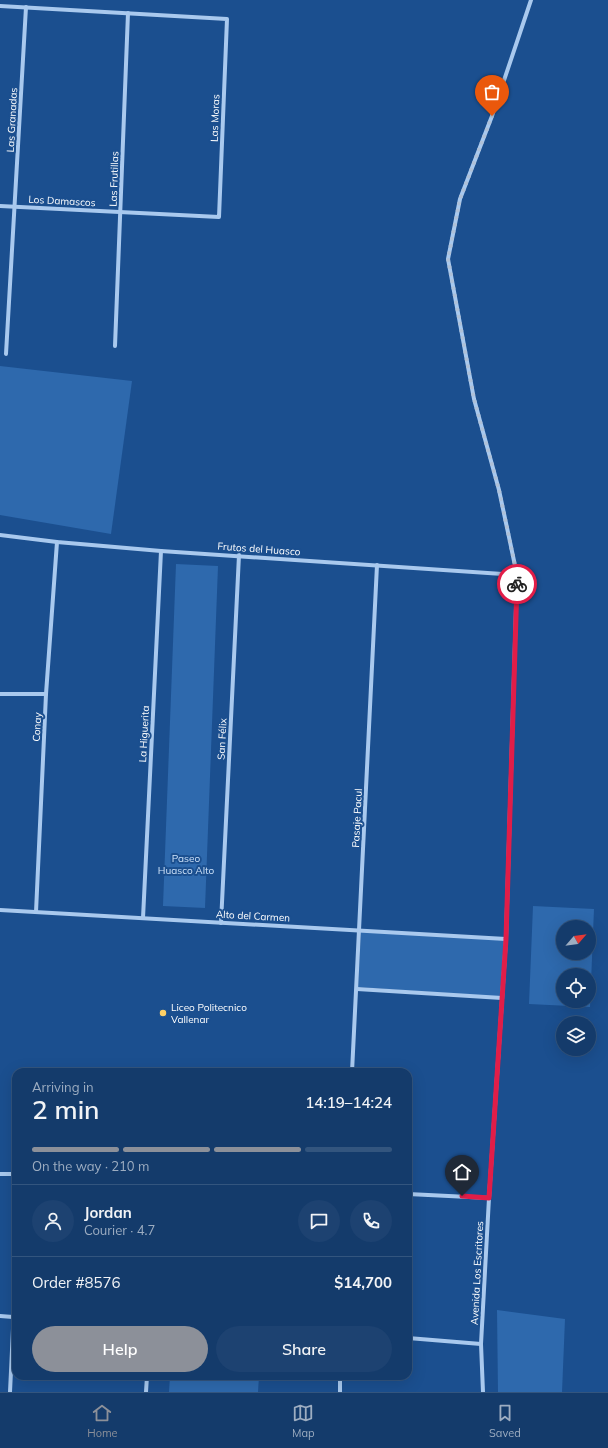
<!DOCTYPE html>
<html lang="en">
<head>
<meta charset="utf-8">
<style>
  :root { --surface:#143b6b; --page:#1d4271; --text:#f1f3f6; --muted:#9dadc1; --line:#33557e; --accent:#8c9099 }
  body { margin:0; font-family:Mulish,sans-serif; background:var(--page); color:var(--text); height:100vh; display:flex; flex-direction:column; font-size:15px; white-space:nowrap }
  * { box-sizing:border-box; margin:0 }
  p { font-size:13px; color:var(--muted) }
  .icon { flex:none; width:22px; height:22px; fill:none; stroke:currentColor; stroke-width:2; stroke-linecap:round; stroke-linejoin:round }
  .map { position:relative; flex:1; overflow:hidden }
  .side { position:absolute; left:12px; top:1068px; width:400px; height:312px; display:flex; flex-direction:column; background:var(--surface); border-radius:12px; box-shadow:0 4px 16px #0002,0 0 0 1px var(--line) }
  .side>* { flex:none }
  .needle { width:26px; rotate:62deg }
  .fabs { position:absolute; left:556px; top:920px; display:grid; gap:8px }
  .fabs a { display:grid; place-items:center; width:40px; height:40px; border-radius:50%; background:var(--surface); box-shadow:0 4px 16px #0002,0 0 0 1px var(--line); font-size:20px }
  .pin { position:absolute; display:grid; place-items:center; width:34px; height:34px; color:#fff; margin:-41px -17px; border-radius:50% 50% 50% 0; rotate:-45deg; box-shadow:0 0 4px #0007 }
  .pin .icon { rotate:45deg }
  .courier { position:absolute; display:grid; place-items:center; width:40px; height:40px; margin:-20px; border:3px solid #e11d48; border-radius:50%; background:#fff; color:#222; box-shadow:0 1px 5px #0007 }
  .overview em { font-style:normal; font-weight:600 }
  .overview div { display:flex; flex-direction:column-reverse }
  .overview { display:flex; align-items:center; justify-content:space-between; height:68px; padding:0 20px }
  h1 { font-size:26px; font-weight:600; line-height:30px }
  .bar { display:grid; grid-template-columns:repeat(4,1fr); gap:6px 4px; align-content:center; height:48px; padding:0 20px }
  .bar i { height:5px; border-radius:3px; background:var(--line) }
  .bar .selected { background:var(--accent) }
  .bar p { grid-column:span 4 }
  .line { display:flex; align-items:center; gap:10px; padding:0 20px; border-top:1px solid var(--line) }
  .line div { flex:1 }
  .round { display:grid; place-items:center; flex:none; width:42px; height:42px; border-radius:21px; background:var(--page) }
  .cta { display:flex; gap:8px; margin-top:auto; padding:8px 20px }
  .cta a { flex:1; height:46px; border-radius:24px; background:var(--accent); color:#fff; font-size:16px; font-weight:600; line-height:46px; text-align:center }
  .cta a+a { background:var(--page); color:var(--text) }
  .tabs { display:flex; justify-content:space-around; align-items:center; height:56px; border-top:1px solid var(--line); background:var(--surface); font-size:11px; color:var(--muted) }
  .tabs a { display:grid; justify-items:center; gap:2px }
  .tabs .selected { color:var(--accent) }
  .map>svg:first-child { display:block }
  .green { fill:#2e69ad; fill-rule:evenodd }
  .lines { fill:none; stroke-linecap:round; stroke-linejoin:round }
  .minor { stroke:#a9c9ee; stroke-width:4 }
  .done { stroke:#afc1d8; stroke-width:4; stroke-dasharray:0 7.2 }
  .route { stroke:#e11d48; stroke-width:5 }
  .poi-dot { fill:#ffd166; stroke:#1b4f8f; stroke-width:1.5 }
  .labels { text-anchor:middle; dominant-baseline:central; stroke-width:4; stroke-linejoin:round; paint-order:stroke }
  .street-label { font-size:10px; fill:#fff; stroke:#1b4f8f }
  .park-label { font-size:10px; fill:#cfe3fa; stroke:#1b4f8f }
  .poi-label { font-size:10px; fill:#fff; stroke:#1b4f8f; text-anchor:start }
</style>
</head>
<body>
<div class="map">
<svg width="608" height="1392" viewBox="0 0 608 1392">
  <rect width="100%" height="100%" fill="#1b4f8f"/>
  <g class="green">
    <polygon points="0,366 132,381 111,534 0,515"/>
    <polygon points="176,564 218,566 205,908 163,906"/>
    <path d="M533,906l61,3 -4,98 -61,-3zM563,927h26v26h-26zM563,975h26v26h-26z"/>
    <polygon points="361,932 505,940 501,997 358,987"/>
    <polygon points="497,1310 565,1319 562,1392 498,1392"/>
    <polygon points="170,1376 259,1376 258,1392 169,1392"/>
  </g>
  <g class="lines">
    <g class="minor">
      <polyline points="0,6 227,19 219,217 0,206"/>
      <polyline points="115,346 128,13"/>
      <polyline points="6,354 26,7"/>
      <polyline points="0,535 57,542 161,551 517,575"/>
      <polyline points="0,694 46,694"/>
      <polyline points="0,910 506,939"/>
      <polyline points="36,912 46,694 57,542"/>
      <polyline points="143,918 161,551"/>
      <polyline points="221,923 239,555"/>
      <polyline points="357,989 502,998"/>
      <polyline points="352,1072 377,565"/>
      <polyline points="0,1174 16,1174"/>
      <polyline points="408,1194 489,1198"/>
      <polyline points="0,1316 13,1317"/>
      <polyline points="408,1338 481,1344"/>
      <polyline points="10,1392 16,1266"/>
      <polyline points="146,1392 147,1376"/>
      <polyline points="340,1392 340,1376"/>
      <polyline points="483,1392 481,1344 489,1198 506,939 517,575 499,490 474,399 448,259 460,199 492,116 531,0"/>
    </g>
  </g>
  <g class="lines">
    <polyline class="done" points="492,116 460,199 448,259 474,399 499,490 517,575 517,584"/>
    <polyline class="route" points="462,1196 489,1198 506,939 517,584"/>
  </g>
  <circle class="poi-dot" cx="163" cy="1013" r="4"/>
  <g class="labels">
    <g class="street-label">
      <text transform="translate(215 118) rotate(-88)">Las Moras</text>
      <text transform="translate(12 120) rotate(-87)">Las Granadas</text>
      <text transform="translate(114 179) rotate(-88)">Las Frutillas</text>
      <text transform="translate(62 201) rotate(3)">Los Damascos</text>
      <text transform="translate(259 549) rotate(4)">Frutos del Huasco</text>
      <text transform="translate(37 727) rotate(-87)">Conay</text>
      <text transform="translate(144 734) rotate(-87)">La Higuerita</text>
      <text transform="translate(222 739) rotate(-87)">San Félix</text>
      <text transform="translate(357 818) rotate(-87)">Pasaje Pacul</text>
      <text transform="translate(253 916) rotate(3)">Alto del Carmen</text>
      <text transform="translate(477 1273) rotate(-87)">Avenida Los Escritores</text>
    </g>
    <g class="park-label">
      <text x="186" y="858">Paseo<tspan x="186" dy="12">Huasco Alto</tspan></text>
    </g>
    <g class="poi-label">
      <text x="171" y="1007">Liceo Politecnico<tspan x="171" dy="12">Vallenar</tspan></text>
    </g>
  </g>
</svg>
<div class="fabs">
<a><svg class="needle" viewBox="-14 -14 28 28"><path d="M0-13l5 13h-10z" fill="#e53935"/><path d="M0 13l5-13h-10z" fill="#9dadc1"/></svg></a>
<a><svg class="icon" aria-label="locate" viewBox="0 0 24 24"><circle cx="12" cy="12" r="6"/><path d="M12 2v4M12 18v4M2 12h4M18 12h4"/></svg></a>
<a><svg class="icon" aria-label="layers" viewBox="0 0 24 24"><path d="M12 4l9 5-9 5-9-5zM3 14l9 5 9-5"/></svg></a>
</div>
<div class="pin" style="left:492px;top:116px;background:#ea580c"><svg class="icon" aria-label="bag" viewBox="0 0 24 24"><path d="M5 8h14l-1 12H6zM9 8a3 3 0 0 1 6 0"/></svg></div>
<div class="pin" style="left:462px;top:1196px;background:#1f2937"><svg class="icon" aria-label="home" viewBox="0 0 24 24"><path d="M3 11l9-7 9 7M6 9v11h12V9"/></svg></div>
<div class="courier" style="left:517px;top:584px"><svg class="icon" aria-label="bike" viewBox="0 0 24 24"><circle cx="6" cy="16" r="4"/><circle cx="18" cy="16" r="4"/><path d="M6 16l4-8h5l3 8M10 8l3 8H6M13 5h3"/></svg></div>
<section class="side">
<div class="overview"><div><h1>2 min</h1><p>Arriving in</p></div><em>14:19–14:24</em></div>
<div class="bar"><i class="selected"></i><i class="selected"></i><i class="selected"></i><i></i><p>On the way · 210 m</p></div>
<div class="line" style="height:72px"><a class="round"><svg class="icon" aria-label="person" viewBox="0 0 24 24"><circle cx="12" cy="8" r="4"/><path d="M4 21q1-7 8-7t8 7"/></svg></a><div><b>Jordan</b><p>Courier · 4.7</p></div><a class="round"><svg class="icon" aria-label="chat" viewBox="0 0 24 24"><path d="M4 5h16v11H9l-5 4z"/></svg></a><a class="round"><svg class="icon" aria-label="phone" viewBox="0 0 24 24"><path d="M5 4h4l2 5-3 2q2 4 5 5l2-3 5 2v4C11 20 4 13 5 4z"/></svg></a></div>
<div class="line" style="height:52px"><div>Order #8576</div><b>$14,700</b></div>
<div class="cta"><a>Help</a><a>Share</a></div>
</section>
</div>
<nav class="tabs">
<a class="selected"><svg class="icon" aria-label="home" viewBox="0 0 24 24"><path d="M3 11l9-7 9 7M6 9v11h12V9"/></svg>Home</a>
<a><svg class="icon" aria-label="map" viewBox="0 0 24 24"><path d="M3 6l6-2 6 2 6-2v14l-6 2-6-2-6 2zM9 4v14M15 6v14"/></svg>Map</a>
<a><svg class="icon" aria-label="saved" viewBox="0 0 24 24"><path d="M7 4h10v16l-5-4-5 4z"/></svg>Saved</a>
</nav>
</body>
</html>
